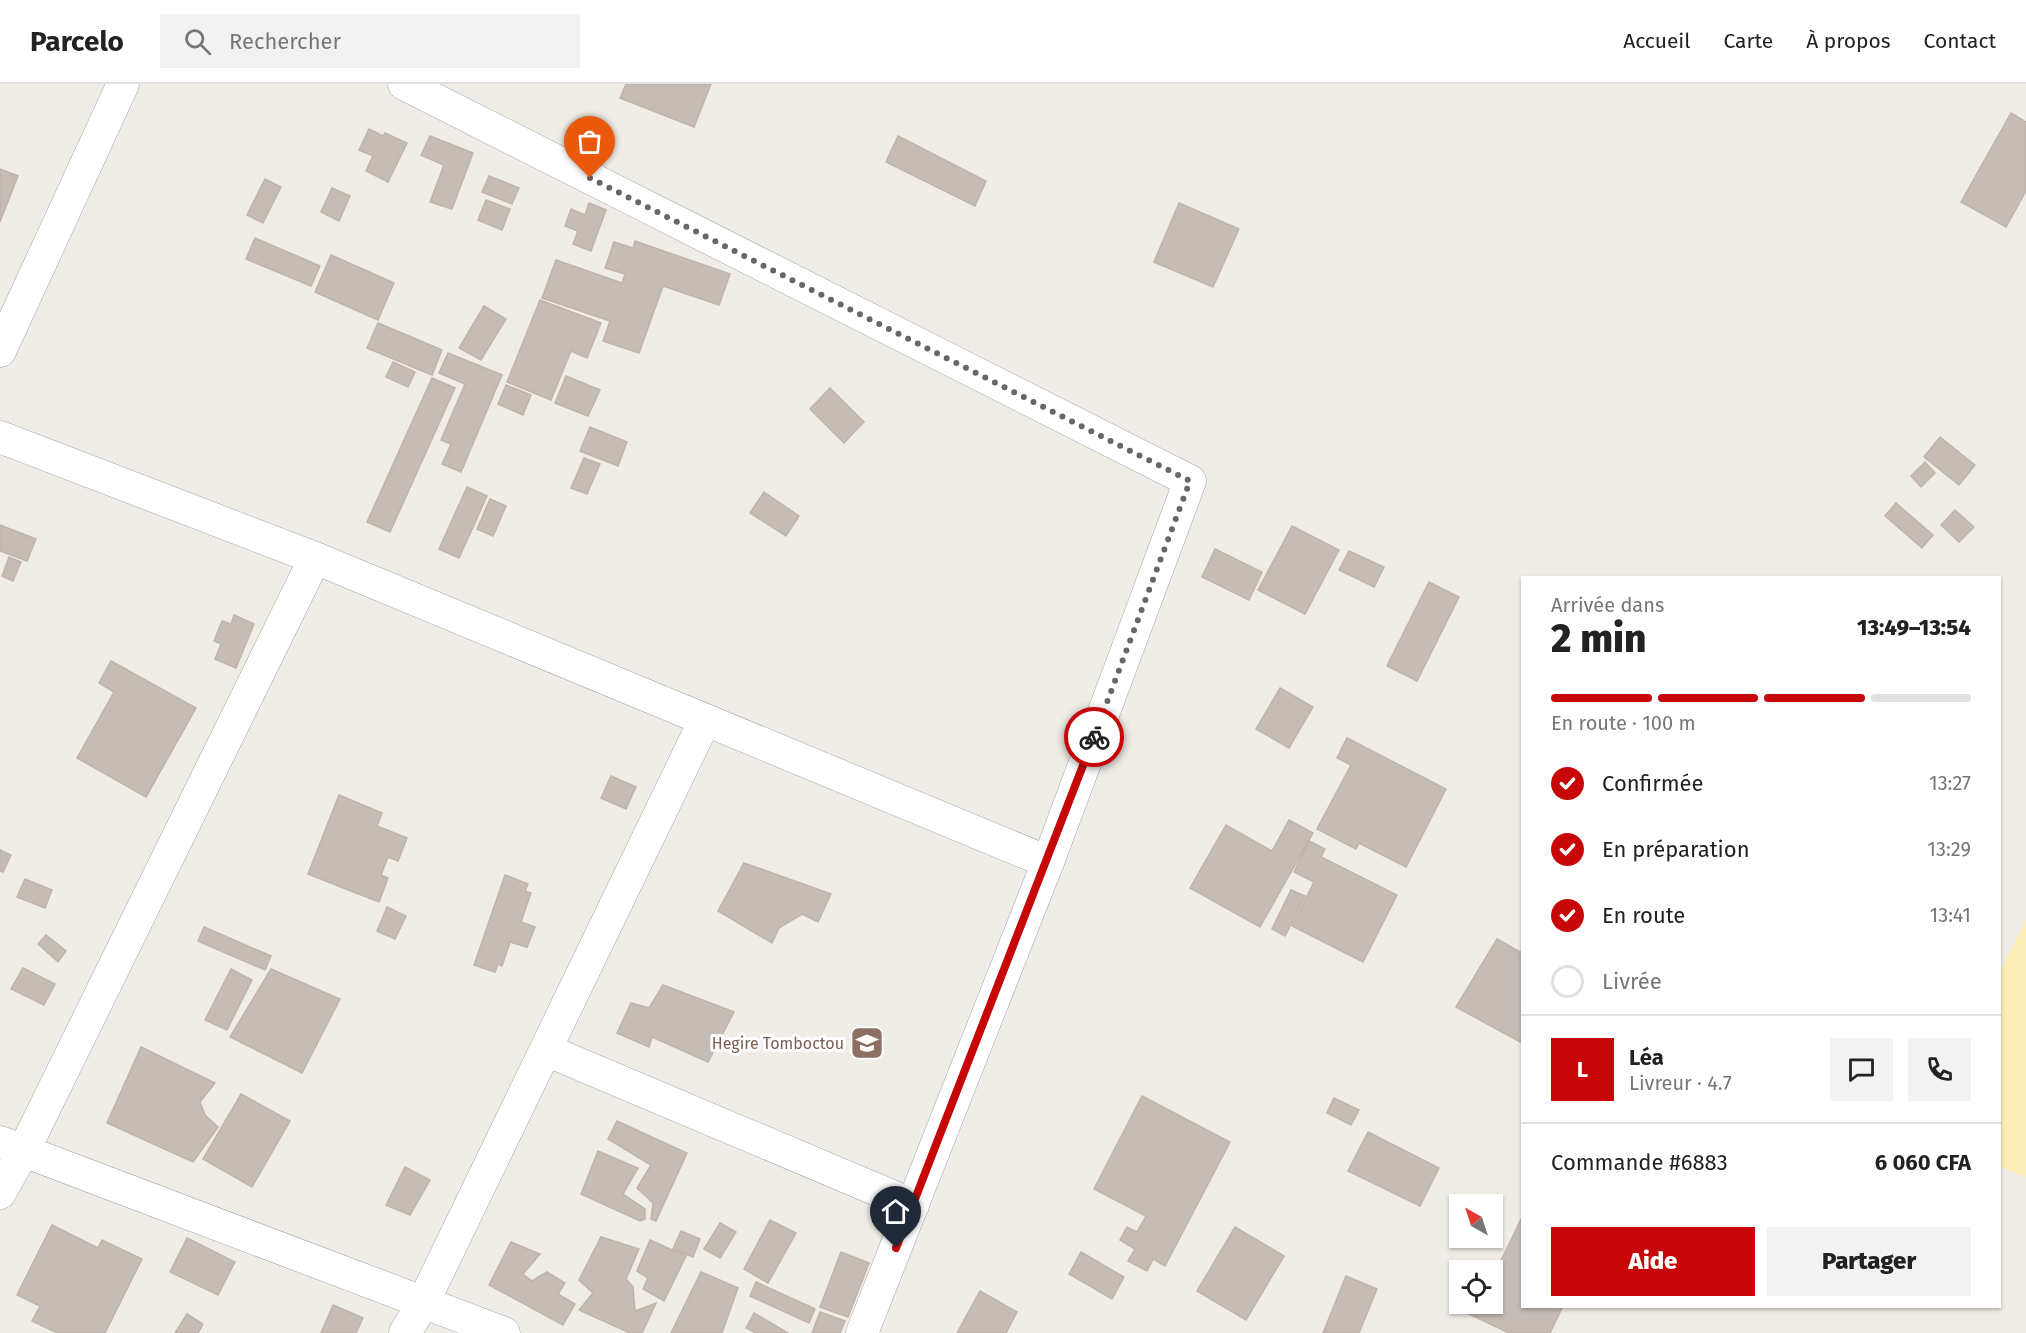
<!DOCTYPE html>
<html lang="fr">
<head>
<meta charset="utf-8">
<style>
  :root { --surface:#fff; --page:#f2f2f2; --text:#222; --muted:#767676; --line:#e0e0e0; --accent:#c70707 }
  body { margin:0; font-family:"Fira Sans",sans-serif; background:var(--page); color:var(--text); height:100vh; display:flex; flex-direction:column; font-size:22px; white-space:nowrap }
  * { box-sizing:border-box; margin:0 }
  p { font-size:20px; color:var(--muted) }
  .icon { flex:none; width:33px; height:33px; fill:none; stroke:currentColor; stroke-width:2; stroke-linecap:round; stroke-linejoin:round }
  .map { position:relative; flex:1; overflow:hidden }
  .sheet { position:absolute; left:1521px; top:492px; width:480px; height:732px; display:flex; flex-direction:column; background:var(--surface); border-radius:0px; box-shadow:0 2px 4px #0004 }
  .sheet>* { flex:none }
  .needle { width:39px; rotate:321deg }
  .controls { position:absolute; left:1449px; top:1110px; display:grid; gap:12px }
  .controls a { display:grid; place-items:center; width:54px; height:54px; border-radius:0px; background:var(--surface); box-shadow:0 2px 4px #0004; font-size:30px }
  .pin { position:absolute; display:grid; place-items:center; width:51px; height:51px; color:#fff; margin:-62px -26px; border-radius:50% 50% 50% 0; rotate:-45deg; box-shadow:0 0 6px #0007 }
  .pin .icon { rotate:45deg }
  .courier { position:absolute; display:grid; place-items:center; width:60px; height:60px; margin:-30px; border:4px solid #c70707; border-radius:50%; background:#fff; color:#222; box-shadow:0 2px 8px #0007 }
  .head em { font-style:normal; font-weight:800 }
  .head div { display:flex; flex-direction:column-reverse }
  .head { display:flex; align-items:center; justify-content:space-between; height:102px; padding:0 30px }
  h1 { font-size:39px; font-weight:800; line-height:45px }
  .bar { display:grid; grid-template-columns:repeat(4,1fr); gap:9px 6px; align-content:center; height:72px; padding:0 30px }
  .bar i { height:8px; border-radius:4px; background:var(--line) }
  .bar .current { background:var(--accent) }
  .bar p { grid-column:span 4 }
  .line { display:flex; align-items:center; gap:15px; padding:0 30px; border-top:2px solid var(--line) }
  .line div { flex:1 }
  .round { display:grid; place-items:center; flex:none; width:63px; height:63px; border-radius:0px; background:var(--page) }
  ol { padding:0 30px; list-style:none }
  li { display:flex; align-items:center; gap:18px; height:66px }
  li p { margin-inline-start:auto }
  li .icon { padding:6px; border-radius:50%; background:var(--accent); color:#fff; stroke-width:4 }
  li:last-child { color:var(--muted) }
  li i { width:33px; height:33px; border:3px solid var(--line); border-radius:50% }
  .button { display:flex; gap:12px; margin-top:auto; padding:12px 30px }
  .button a { flex:1; height:69px; border-radius:0px; background:var(--accent); color:#fff; font-size:24px; font-weight:800; line-height:69px; text-align:center }
  .button a+a { background:var(--page); color:var(--text) }
  header { display:flex; align-items:center; gap:36px; box-sizing:border-box; height:84px; padding:0 30px; background:var(--surface); border-bottom:2px solid var(--line) }
  header strong { font-size:28px }
  nav { display:flex; gap:33px; margin-inline-start:auto; font-size:21px }
  .search { width:420px; height:54px; background:var(--page); display:flex; align-items:center; gap:15px; box-sizing:border-box; padding:0 21px; border-radius:0px; color:var(--muted); font-size:22px }
  .map>svg:first-child { display:block }
  .sand { fill:#fceeb7 }
  .building { fill:#c4bcb5; stroke:#c1b3a9; stroke-width:1.5 }
  .lines { fill:none; stroke-linecap:round; stroke-linejoin:round }
  .minor-casing { stroke:#a6a6a6; stroke-width:33 }
  .minor { stroke:#fff; stroke-width:32 }
  .done { stroke:#686765; stroke-width:6; stroke-dasharray:0 10.8 }
  .route { stroke:#c70707; stroke-width:8 }
  .labels { text-anchor:middle; dominant-baseline:central; stroke-width:6; stroke-linejoin:round; paint-order:stroke }
  .education-label { font-size:16px; fill:#785e54; stroke:#fff; text-anchor:end }
</style>
</head>
<body>
<header>
<strong>Parcelo</strong>
<div class="search"><svg class="icon" aria-label="search" viewBox="0 0 24 24"><circle cx="10" cy="10" r="6"/><path d="M15 15l6 6"/></svg>Rechercher</div>
<nav><a>Accueil</a><a>Carte</a><a>À propos</a><a>Contact</a></nav>
</header>
<div class="map">
<svg width="2026" height="1249" viewBox="0 0 2026 1249">
  <rect width="100%" height="100%" fill="#f0ece6"/>
  <polygon class="sand" points="2026,835 2026,1094 2000,1082 2000,887"/>
  <g class="building">
    <polygon points="626,0 711,0 694,43 620,14"/>
    <polygon points="2011,29 2026,38 2026,107 2006,143 1961,118"/>
    <polygon points="369,45 383,52 385,49 407,59 388,98 366,87 373,72 359,66"/>
    <polygon points="430,52 473,69 452,125 430,118 444,81 421,71"/>
    <polygon points="898,52 986,97 975,122 886,78"/>
    <polygon points="0,85 18,92 0,138"/>
    <polygon points="489,92 519,104 512,120 482,108"/>
    <polygon points="265,95 281,103 263,139 247,131"/>
    <polygon points="332,104 350,112 339,137 321,128"/>
    <polygon points="486,116 510,125 502,146 478,136"/>
    <polygon points="589,119 606,126 591,167 573,160 578,147 565,142 571,125 585,131"/>
    <polygon points="1179,119 1239,145 1213,203 1154,178"/>
    <polygon points="255,154 320,182 311,202 246,175"/>
    <polygon points="635,157 730,190 719,221 663,202 639,269 603,257 610,237 542,214 556,176 622,199 625,190 605,184 614,158 633,164"/>
    <polygon points="331,171 394,199 378,236 315,208"/>
    <polygon points="540,216 601,239 587,274 571,267 551,316 507,298"/>
    <polygon points="484,222 506,235 481,276 459,264"/>
    <polygon points="378,239 442,266 432,291 367,264"/>
    <polygon points="448,269 502,291 461,388 442,380 451,360 441,356 465,300 439,289"/>
    <polygon points="393,278 415,288 408,303 386,293"/>
    <polygon points="566,292 600,306 588,332 555,319"/>
    <polygon points="432,294 455,304 390,448 367,438"/>
    <polygon points="506,301 531,311 523,331 498,320"/>
    <polygon points="830,304 864,338 844,359 810,325"/>
    <polygon points="590,343 627,358 618,382 580,367"/>
    <polygon points="1940,353 1975,381 1959,401 1924,373"/>
    <polygon points="584,374 600,380 587,410 571,404"/>
    <polygon points="1925,378 1935,389 1921,403 1911,392"/>
    <polygon points="467,403 487,412 459,474 439,465"/>
    <polygon points="764,408 799,432 786,452 750,429"/>
    <polygon points="490,415 506,422 493,452 477,445"/>
    <polygon points="1896,419 1933,451 1922,464 1885,432"/>
    <polygon points="1955,426 1974,443 1959,458 1941,441"/>
    <polygon points="0,441 36,455 27,477 0,467"/>
    <polygon points="1292,442 1339,466 1305,530 1258,506"/>
    <polygon points="1215,465 1262,488 1249,516 1202,493"/>
    <polygon points="1349,467 1384,483 1374,503 1339,486"/>
    <polygon points="9,473 21,478 13,497 2,492"/>
    <polygon points="1429,498 1459,513 1417,597 1387,582"/>
    <polygon points="234,531 254,540 236,584 215,575 221,560 214,557 222,537 231,540"/>
    <polygon points="111,577 196,624 146,713 77,674 114,608 99,599"/>
    <polygon points="1280,604 1313,623 1289,664 1256,645"/>
    <polygon points="1347,654 1446,705 1406,783 1359,759 1356,765 1317,745 1351,681 1337,674"/>
    <polygon points="611,692 636,703 626,725 601,714"/>
    <polygon points="339,711 382,729 377,742 407,754 398,777 388,773 381,791 388,794 379,818 308,790"/>
    <polygon points="1289,736 1313,749 1260,843 1190,804 1226,741 1272,767"/>
    <polygon points="1309,757 1325,765 1321,773 1397,811 1363,878 1292,842 1314,798 1294,788"/>
    <polygon points="0,766 11,771 3,788 0,787"/>
    <polygon points="744,779 831,810 818,838 802,830 779,844 772,859 718,827"/>
    <polygon points="505,791 528,800 525,807 531,809 521,838 535,843 527,863 510,858 502,882 498,880 495,888 474,881"/>
    <polygon points="25,795 52,806 45,824 17,813"/>
    <polygon points="1291,806 1305,812 1285,852 1272,845"/>
    <polygon points="387,823 406,832 395,855 377,847"/>
    <polygon points="204,843 271,872 265,886 198,857"/>
    <polygon points="46,851 66,867 58,878 38,860"/>
    <polygon points="1497,855 1522,869 1522,959 1456,923"/>
    <polygon points="23,884 55,900 44,921 11,905"/>
    <polygon points="231,885 252,896 227,946 205,936"/>
    <polygon points="271,885 340,915 302,989 230,953"/>
    <polygon points="663,901 734,928 708,978 652,953 649,963 617,949 631,919 649,924"/>
    <polygon points="141,963 215,999 200,1018 205,1031 218,1043 193,1078 107,1039"/>
    <polygon points="241,1010 290,1037 252,1103 203,1075"/>
    <polygon points="1142,1012 1230,1058 1165,1182 1153,1175 1147,1187 1128,1177 1135,1165 1120,1156 1127,1143 1137,1148 1146,1132 1094,1105"/>
    <polygon points="1334,1014 1359,1026 1351,1041 1327,1029"/>
    <polygon points="617,1037 687,1069 656,1137 651,1135 653,1119 637,1104 651,1081 608,1055"/>
    <polygon points="1368,1048 1439,1084 1420,1122 1348,1087"/>
    <polygon points="598,1067 638,1084 623,1110 645,1125 645,1135 640,1137 581,1110"/>
    <polygon points="405,1083 430,1096 410,1131 386,1121"/>
    <polygon points="1522,1133 1522,1222 1563,1222 1550,1249 1509,1249 1454,1223 1460,1212 1460,1220 1492,1220 1492,1186 1472,1186 1476,1178 1496,1187"/>
    <polygon points="770,1136 796,1149 768,1199 744,1185"/>
    <polygon points="720,1139 736,1148 720,1174 704,1165"/>
    <polygon points="52,1141 98,1164 102,1156 142,1175 105,1249 57,1249 32,1237 40,1222 17,1211"/>
    <polygon points="1235,1143 1284,1172 1246,1236 1197,1207"/>
    <polygon points="681,1147 700,1155 693,1173 673,1165"/>
    <polygon points="601,1153 639,1165 626,1195 633,1203 635,1227 656,1219 642,1249 630,1249 579,1226 593,1209 579,1196"/>
    <polygon points="187,1154 235,1178 218,1211 170,1188"/>
    <polygon points="650,1156 686,1172 664,1217 643,1205 648,1194 637,1187"/>
    <polygon points="511,1158 540,1170 523,1190 532,1197 547,1188 565,1199 558,1210 575,1220 563,1241 489,1201"/>
    <polygon points="841,1168 869,1179 848,1233 820,1223"/>
    <polygon points="1081,1168 1124,1193 1112,1215 1069,1190"/>
    <polygon points="701,1188 738,1204 722,1249 671,1249"/>
    <polygon points="1346,1192 1377,1205 1359,1249 1323,1249"/>
    <polygon points="756,1198 815,1225 809,1239 750,1212"/>
    <polygon points="980,1207 1017,1228 1006,1249 957,1249"/>
    <polygon points="333,1221 363,1234 356,1249 321,1249"/>
    <polygon points="820,1228 845,1237 840,1249 812,1249"/>
    <polygon points="754,1229 788,1249 756,1249 746,1244"/>
    <polygon points="187,1230 203,1240 198,1249 175,1249"/>
  </g>
  <g class="lines">
    <g class="minor-casing">
      <g id="minor">
        <polyline points="404,0 1190,397 1048,778 862,1249"/>
        <polyline points="0,267 123,0"/>
        <polyline points="0,353 315,474 1048,778"/>
        <polyline points="546,966 913,1121"/>
        <polyline points="0,1058 504,1249"/>
        <polyline points="0,1109 23,1068 315,474"/>
        <polyline points="405,1249 423,1219 705,636"/>
      </g>
    </g>
    <use href="#minor" class="minor"/>
  </g>
  <g class="lines">
    <polyline class="done" points="590,94 1190,397 1094,653"/>
    <polyline class="route" points="896,1164 1094,653"/>
  </g>
  <defs>
    <g id="university-square" transform="scale(1.725)"><rect x="-9" y="-9" width="18" height="18" rx="4" fill="#8d6e63" stroke="#fff"/><path d="M0-5L7-2L0 1L-7-2ZM-4 1L0 2.5L4 1V4Q0 6-4 4Z" fill="#fff"/></g>
  </defs>
  <g fill-rule="evenodd">
    <use href="#university-square" x="867" y="959"/>
  </g>
  <g class="labels">
    <g class="education-label">
      <text x="844" y="959">Hegire Tomboctou</text>
    </g>
  </g>
</svg>
<div class="controls">
<a><svg class="needle" viewBox="-14 -14 28 28"><path d="M0-13l5 13h-10z" fill="#e53935"/><path d="M0 13l5-13h-10z" fill="#767676"/></svg></a>
<a><svg class="icon" aria-label="locate" viewBox="0 0 24 24"><circle cx="12" cy="12" r="6"/><path d="M12 2v4M12 18v4M2 12h4M18 12h4"/></svg></a>
</div>
<div class="pin" style="left:590px;top:94px;background:#ea580c"><svg class="icon" aria-label="bag" viewBox="0 0 24 24"><path d="M5 8h14l-1 12H6zM9 8a3 3 0 0 1 6 0"/></svg></div>
<div class="pin" style="left:896px;top:1164px;background:#1f2937"><svg class="icon" aria-label="home" viewBox="0 0 24 24"><path d="M3 11l9-7 9 7M6 9v11h12V9"/></svg></div>
<div class="courier" style="left:1094px;top:653px"><svg class="icon" aria-label="bike" viewBox="0 0 24 24"><circle cx="6" cy="16" r="4"/><circle cx="18" cy="16" r="4"/><path d="M6 16l4-8h5l3 8M10 8l3 8H6M13 5h3"/></svg></div>
<section class="sheet">
<div class="head"><div><h1>2 min</h1><p>Arrivée dans</p></div><em>13:49–13:54</em></div>
<div class="bar"><i class="current"></i><i class="current"></i><i class="current"></i><i></i><p>En route · 100 m</p></div>
<ol>
<li><svg class="icon" aria-label="check" viewBox="0 0 24 24"><path d="M5 12l5 5 9-10"/></svg>Confirmée<p>13:27</p></li>
<li><svg class="icon" aria-label="check" viewBox="0 0 24 24"><path d="M5 12l5 5 9-10"/></svg>En préparation<p>13:29</p></li>
<li><svg class="icon" aria-label="check" viewBox="0 0 24 24"><path d="M5 12l5 5 9-10"/></svg>En route<p>13:41</p></li>
<li><i></i>Livrée</li>
</ol>
<div class="line" style="height:108px"><b class="round" style="background:var(--accent);color:#fff">L</b><div><b>Léa</b><p>Livreur · 4.7</p></div><a class="round"><svg class="icon" aria-label="chat" viewBox="0 0 24 24"><path d="M4 5h16v11H9l-5 4z"/></svg></a><a class="round"><svg class="icon" aria-label="phone" viewBox="0 0 24 24"><path d="M5 4h4l2 5-3 2q2 4 5 5l2-3 5 2v4C11 20 4 13 5 4z"/></svg></a></div>
<div class="line" style="height:78px"><div>Commande #6883</div><b>6 060 CFA</b></div>
<div class="button"><a>Aide</a><a>Partager</a></div>
</section>
</div>
</body>
</html>
